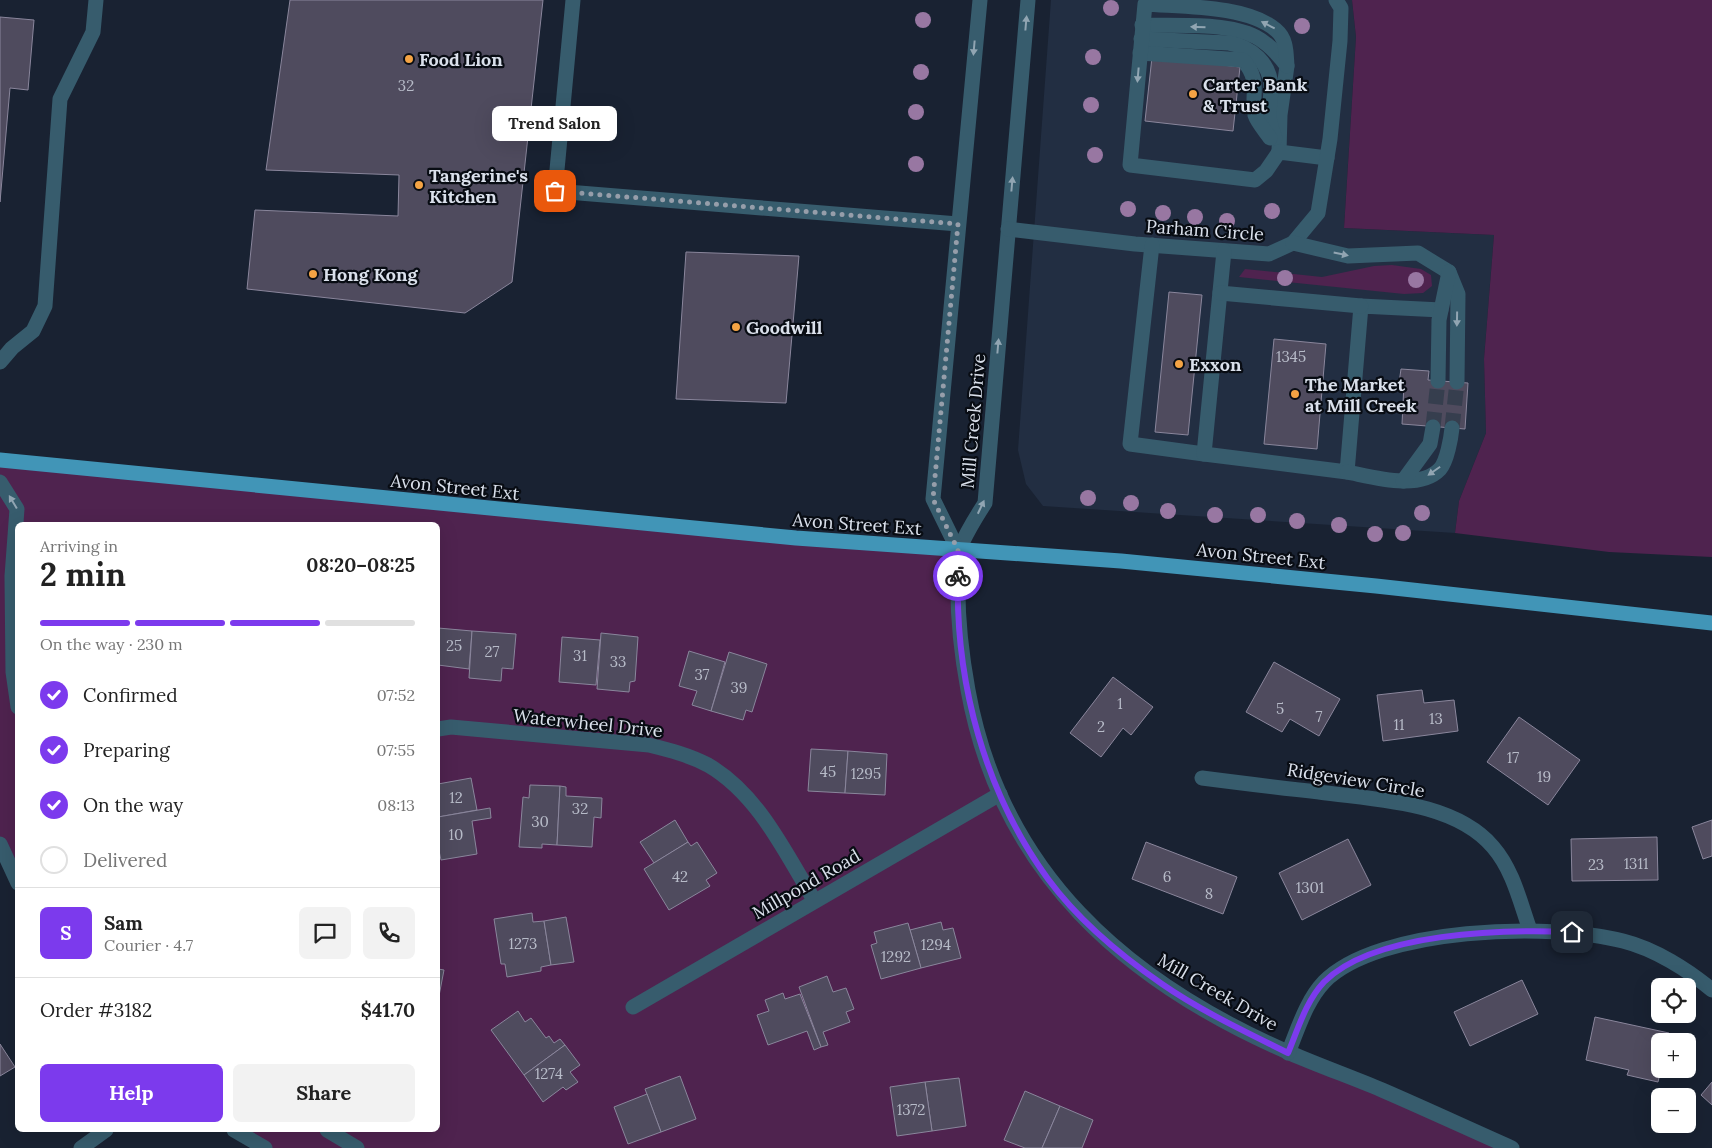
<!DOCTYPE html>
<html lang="en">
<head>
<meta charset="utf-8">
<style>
  :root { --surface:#fff; --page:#f2f2f2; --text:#222; --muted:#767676; --line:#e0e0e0; --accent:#7c3aed }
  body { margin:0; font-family:Lora,serif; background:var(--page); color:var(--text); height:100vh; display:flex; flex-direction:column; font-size:19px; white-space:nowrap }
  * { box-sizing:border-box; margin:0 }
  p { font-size:16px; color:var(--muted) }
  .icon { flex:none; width:28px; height:28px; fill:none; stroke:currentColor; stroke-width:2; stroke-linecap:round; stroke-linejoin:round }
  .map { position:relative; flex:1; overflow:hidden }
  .drawer { position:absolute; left:15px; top:522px; width:425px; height:610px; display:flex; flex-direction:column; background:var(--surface); border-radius:8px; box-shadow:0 5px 20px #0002 }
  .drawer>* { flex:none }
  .controls { position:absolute; left:1651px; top:978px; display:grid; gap:10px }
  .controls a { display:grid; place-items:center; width:45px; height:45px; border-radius:8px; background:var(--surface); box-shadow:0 5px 20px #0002; font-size:25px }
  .pin { position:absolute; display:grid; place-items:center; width:42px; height:42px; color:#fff; margin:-21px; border-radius:10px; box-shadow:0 2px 8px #0006 }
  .courier { position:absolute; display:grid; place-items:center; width:50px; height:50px; margin:-25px; border:4px solid #7c3aed; border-radius:50%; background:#fff; color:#222; box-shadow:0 1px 6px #0007 }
  .bubble { position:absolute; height:35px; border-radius:8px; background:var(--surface); box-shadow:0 5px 20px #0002; font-size:16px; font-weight:800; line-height:35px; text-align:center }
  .headline em { font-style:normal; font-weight:800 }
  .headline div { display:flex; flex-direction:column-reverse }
  .headline { display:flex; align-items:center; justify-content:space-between; height:85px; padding:0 25px }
  h1 { font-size:32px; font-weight:800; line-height:38px }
  .bar { display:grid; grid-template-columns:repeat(4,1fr); gap:8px 5px; align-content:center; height:60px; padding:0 25px }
  .bar i { height:6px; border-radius:4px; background:var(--line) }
  .bar .current { background:var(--accent) }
  .bar p { grid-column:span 4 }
  .line { display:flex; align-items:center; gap:12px; padding:0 25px; border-top:1px solid var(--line) }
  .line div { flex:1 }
  .round { display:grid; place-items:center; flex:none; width:52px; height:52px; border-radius:8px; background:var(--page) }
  ol { padding:0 25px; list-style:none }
  li { display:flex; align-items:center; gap:15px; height:55px }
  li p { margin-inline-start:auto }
  li .icon { padding:5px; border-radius:50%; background:var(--accent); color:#fff; stroke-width:4 }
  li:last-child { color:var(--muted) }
  li i { width:28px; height:28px; border:2px solid var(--line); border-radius:50% }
  .button { display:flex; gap:10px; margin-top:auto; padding:10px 25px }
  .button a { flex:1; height:58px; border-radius:8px; background:var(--accent); color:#fff; font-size:20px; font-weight:800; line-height:58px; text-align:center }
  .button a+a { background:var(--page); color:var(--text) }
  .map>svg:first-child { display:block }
  .built { fill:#222e42 }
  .green { fill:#4f234f }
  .building { fill:#4f4b5e; stroke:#8a869c }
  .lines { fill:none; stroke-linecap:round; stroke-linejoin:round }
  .minor-tunnel { stroke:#363e4e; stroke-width:15; stroke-dasharray:15 8; stroke-linecap:butt }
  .minor { stroke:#375c6d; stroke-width:15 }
  .major { stroke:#4195b7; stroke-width:15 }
  .tree { fill:#9877a2 }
  .oneway { fill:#91a5b2 }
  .done { stroke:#969eaa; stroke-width:5; stroke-dasharray:0 9 }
  .route { stroke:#7c3aed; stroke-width:6 }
  .poi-dot { fill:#f4a344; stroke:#080c13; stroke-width:2 }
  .labels { text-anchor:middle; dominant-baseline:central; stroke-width:4.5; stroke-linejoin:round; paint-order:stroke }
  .number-label { font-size:15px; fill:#b7bbc8 }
  .poi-label { font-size:18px; font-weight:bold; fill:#dae0eb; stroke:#080c13; text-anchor:start }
  .street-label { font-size:18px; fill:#dae0eb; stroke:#080c13 }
</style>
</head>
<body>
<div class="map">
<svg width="1712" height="1148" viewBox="0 0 1712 1148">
  <rect width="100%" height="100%" fill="#192232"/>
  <polygon class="built" points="1051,0 1352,0 1356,37 1344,228 1494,235 1484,359 1486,433 1459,501 1455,533 1043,506 1026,484 1018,450"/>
  <g class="green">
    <polygon points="1352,0 1712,0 1712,557 1609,552 1455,533 1459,501 1486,433 1484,359 1494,235 1344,228 1356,37"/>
    <polygon points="1392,265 1421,269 1431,275 1432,286 1423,293 1404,294 1239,277 1245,269 1322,277 1374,266"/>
    <polygon points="0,460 958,550 959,644 1000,794 1077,914 1234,1026 1512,1148 265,1148 234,1130 438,1130 438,525 18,525 17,883 0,844"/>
  </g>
  <g class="building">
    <polygon points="290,0 543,0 512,282 465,313 247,289 255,210 398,216 399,175 266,170"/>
    <polygon points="0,17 34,20 28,90 10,88 0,202"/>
    <polygon points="1152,57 1240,67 1233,131 1145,121"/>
    <polygon points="686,252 799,256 786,403 676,399"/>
    <polygon points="1169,292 1202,295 1188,435 1155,432"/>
    <polygon points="1274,339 1326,344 1317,449 1264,444"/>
    <polygon points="1401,369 1429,371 1428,380 1468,383 1465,429 1402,424 1404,384 1399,383"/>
    <polygon points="438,628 472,631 469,669 438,665"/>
    <polygon points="472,631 516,634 513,669 502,668 501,681 469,678"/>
    <polygon points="601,633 638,637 635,681 630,682 629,692 597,689"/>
    <polygon points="562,637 600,640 596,685 559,682"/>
    <polygon points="689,651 725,662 711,711 692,705 697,691 679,686"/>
    <polygon points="729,652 767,664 752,712 746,710 743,720 711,711"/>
    <polygon points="1274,662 1340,699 1319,736 1290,719 1282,732 1246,712"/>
    <polygon points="1113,677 1153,707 1131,735 1123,728 1101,757 1070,733"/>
    <polygon points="1422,690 1424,703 1454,700 1458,731 1383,741 1377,695"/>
    <polygon points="1519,717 1580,760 1548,805 1487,762"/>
    <polygon points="811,749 848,751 845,793 808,791"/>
    <polygon points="848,751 887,754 885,795 845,793"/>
    <polygon points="471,778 477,810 438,817 438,784"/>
    <polygon points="530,785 560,786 557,845 542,844 542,848 519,847 523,797 529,798"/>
    <polygon points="560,786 566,787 566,796 602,798 601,818 594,817 592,847 557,845"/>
    <polygon points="490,808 491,818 472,821 477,854 441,860 438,846 438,817"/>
    <polygon points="675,820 688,842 654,863 640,842"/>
    <polygon points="1712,820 1712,856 1703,859 1692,827"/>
    <polygon points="1657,837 1658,880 1572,881 1571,839"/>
    <polygon points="1348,839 1371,885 1302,920 1279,873"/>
    <polygon points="688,842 691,846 697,842 717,873 706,880 710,886 669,910 644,869"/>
    <polygon points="1146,842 1237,877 1223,914 1132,879"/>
    <polygon points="532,913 533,922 544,921 551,965 541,967 541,971 507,977 505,964 501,964 494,919"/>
    <polygon points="566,917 574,962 551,965 544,921"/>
    <polygon points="941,922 943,930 953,928 961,958 921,968 910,930"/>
    <polygon points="908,923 921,968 881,979 871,945 877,943 874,932"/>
    <polygon points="438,969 444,970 438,1001"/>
    <polygon points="827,976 833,992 846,988 854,1009 846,1012 850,1022 823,1032 828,1045 821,1047 799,987"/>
    <polygon points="1522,980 1538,1014 1470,1046 1454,1012"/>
    <polygon points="783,993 785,999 800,994 821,1047 814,1050 807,1031 768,1045 757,1015 769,1011 765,1000"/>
    <polygon points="518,1011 525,1022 531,1018 546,1038 549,1036 554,1043 560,1039 565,1045 524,1075 491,1030"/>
    <polygon points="1595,1017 1669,1033 1667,1041 1660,1041 1661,1069 1658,1082 1627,1075 1629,1070 1586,1060"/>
    <polygon points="0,1044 15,1067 0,1076"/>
    <polygon points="565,1045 580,1065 570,1072 578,1082 566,1090 563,1087 543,1102 524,1075"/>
    <polygon points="680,1076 696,1119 661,1132 645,1089"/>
    <polygon points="959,1078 966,1126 932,1131 925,1082"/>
    <polygon points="925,1082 932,1131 897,1136 890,1087"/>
    <polygon points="1712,1082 1712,1105 1701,1095"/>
    <polygon points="1025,1091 1060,1106 1042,1148 1025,1148 1004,1140"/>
    <polygon points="647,1094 661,1132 628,1144 614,1107"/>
    <polygon points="1060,1106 1093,1120 1082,1148 1042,1148"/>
  </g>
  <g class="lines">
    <g class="minor-tunnel">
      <polyline points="1433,427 1438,381"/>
      <polyline points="1452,428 1457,382"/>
    </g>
    <g class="minor">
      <polyline points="573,0 555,191 958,224"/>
      <path d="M1028,0l-43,503c-9,14 -19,30 -25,45 -4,8 -2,20 -2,29 -1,38 3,75 10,113 33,183 158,292 322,363 30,13 61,24 92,37 44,19 87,39 130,58"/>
      <path d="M1142,25c33,1 86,-3 114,12 13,7 22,17 31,29l-7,49 -1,37"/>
      <path d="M1141,39l88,4c22,4 42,20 42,45 0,9 -2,18 -2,27 0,8 4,16 6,23"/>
      <path d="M1140,53l103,7c18,21 8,32 12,55 2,7 11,17 15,23"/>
      <path d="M1287,66c-1,-13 0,-27 -11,-36 -29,-25 -94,-23 -131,-26l-15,161 125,15 11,-9 13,-19 48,6"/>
      <polyline points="1008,229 1135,244 1269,254 1293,243 1318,213 1330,139 1340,41 1341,8 1336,0"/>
      <polyline points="1293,243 1348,256 1418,253 1449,272 1458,294 1457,382"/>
      <polyline points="1152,245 1130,444 1204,454"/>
      <polyline points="1224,251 1204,454 1347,472 1361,306 1441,310"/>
      <polyline points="1220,293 1361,306"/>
      <polyline points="0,362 12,348 33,331 45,306 60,99 93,32 96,0"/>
      <polyline points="1438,381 1439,320 1449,272"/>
      <path d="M1347,472c26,5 72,19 93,-3 7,-8 11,-31 12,-41"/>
      <polyline points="1403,481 1430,444 1433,427"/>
      <polyline points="0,482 17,509 12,576 13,672 18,707"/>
      <polyline points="958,550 933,499 980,0"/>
      <path d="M438,729l13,-2 198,18c20,5 40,10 59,20 50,29 77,87 106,135"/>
      <path d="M1202,778c39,5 78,10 117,14 56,8 135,9 174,55 20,23 27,55 37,83"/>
      <polyline points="0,844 18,883"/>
      <polyline points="633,1007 1000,794"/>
      <path d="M1288,1053c10,-24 18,-52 36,-71 54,-55 227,-60 299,-41 32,8 65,29 89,49"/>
      <polyline points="234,1130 265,1148"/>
      <polyline points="327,1130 357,1148"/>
      <polyline points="81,1148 106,1130"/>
    </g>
    <polyline class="major" points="0,460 796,538 1121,561 1376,586 1712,623"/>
  </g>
  <g class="tree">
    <circle cx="1111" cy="8" r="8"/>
    <circle cx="923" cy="20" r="8"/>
    <circle cx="1302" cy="26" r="8"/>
    <circle cx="1093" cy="57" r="8"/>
    <circle cx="921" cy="72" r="8"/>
    <circle cx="1091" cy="105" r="8"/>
    <circle cx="916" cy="112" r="8"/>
    <circle cx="1095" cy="155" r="8"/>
    <circle cx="916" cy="164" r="8"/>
    <circle cx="1128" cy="209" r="8"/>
    <circle cx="1272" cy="211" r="8"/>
    <circle cx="1163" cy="213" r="8"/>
    <circle cx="1195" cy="217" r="8"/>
    <circle cx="1227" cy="221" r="8"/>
    <circle cx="1285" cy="278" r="8"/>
    <circle cx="1416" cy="280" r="8"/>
    <circle cx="1088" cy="498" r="8"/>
    <circle cx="1131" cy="503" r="8"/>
    <circle cx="1168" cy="511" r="8"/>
    <circle cx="1422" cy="513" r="8"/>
    <circle cx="1215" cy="515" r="8"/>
    <circle cx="1258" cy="515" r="8"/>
    <circle cx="1297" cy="521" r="8"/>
    <circle cx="1339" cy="525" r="8"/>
    <circle cx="1403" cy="533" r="8"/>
    <circle cx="1375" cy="534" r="8"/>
  </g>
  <defs><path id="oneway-solid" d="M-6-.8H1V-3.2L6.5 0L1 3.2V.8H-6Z" transform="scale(1.25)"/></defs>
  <g class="oneway">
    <use href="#oneway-solid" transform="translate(1026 23) rotate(-85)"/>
    <use href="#oneway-solid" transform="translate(1268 25) rotate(-153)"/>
    <use href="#oneway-solid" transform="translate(1198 27) rotate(-178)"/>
    <use href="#oneway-solid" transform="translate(974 48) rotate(95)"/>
    <use href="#oneway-solid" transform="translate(1138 75) rotate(95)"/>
    <use href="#oneway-solid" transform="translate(1012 184) rotate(-85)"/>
    <use href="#oneway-solid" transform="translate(1341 254) rotate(12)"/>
    <use href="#oneway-solid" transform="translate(1457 319) rotate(91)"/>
    <use href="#oneway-solid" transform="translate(998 346) rotate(-85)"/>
    <use href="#oneway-solid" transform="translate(1434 471) rotate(145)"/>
    <use href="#oneway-solid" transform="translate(13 502) rotate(-121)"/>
    <use href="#oneway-solid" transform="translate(981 507) rotate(-65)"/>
  </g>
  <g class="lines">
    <polyline class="done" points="555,191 958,224 933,499 958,550 958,576"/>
    <path class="route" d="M958,576c-3,106 27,217 90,303 31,42 72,76 114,105 39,27 84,48 126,69 10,-24 18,-52 36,-71 50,-50 180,-53 248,-50"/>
  </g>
  <g class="poi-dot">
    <circle cx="409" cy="59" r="5"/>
    <circle cx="1193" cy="94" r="5"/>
    <circle cx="419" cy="185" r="5"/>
    <circle cx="313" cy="274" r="5"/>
    <circle cx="736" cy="327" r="5"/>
    <circle cx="1179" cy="364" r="5"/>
    <circle cx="1295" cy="394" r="5"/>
  </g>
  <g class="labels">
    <g class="number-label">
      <text x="406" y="85">32</text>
      <text x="1291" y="356">1345</text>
      <text x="454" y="645">25</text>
      <text x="492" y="651">27</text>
      <text x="580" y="655">31</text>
      <text x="618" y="661">33</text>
      <text x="702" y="674">37</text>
      <text x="739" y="687">39</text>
      <text x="1120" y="703">1</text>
      <text x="1280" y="708">5</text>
      <text x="1319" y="716">7</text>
      <text x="1436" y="718">13</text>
      <text x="1399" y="724">11</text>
      <text x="1101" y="726">2</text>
      <text x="1513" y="757">17</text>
      <text x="828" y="771">45</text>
      <text x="866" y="773">1295</text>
      <text x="1544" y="776">19</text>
      <text x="456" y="797">12</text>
      <text x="580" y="808">32</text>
      <text x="540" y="821">30</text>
      <text x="456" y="834">10</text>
      <text x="1636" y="863">1311</text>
      <text x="1596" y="864">23</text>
      <text x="680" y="876">42</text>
      <text x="1167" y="876">6</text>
      <text x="1310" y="887">1301</text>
      <text x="1209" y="893">8</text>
      <text x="523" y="943">1273</text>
      <text x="936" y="944">1294</text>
      <text x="896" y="956">1292</text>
      <text x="549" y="1073">1274</text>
      <text x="911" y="1109">1372</text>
    </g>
    <g class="poi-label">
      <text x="419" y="59">Food Lion</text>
      <text x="1203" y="84">Carter Bank<tspan x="1203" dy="21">&amp; Trust</tspan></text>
      <text x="429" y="175">Tangerine's<tspan x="429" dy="21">Kitchen</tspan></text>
      <text x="323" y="274">Hong Kong</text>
      <text x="746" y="327">Goodwill</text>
      <text x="1189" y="364">Exxon</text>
      <text x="1305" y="384">The Market<tspan x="1305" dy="21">at Mill Creek</tspan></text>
    </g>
    <g class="street-label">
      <text transform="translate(1205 230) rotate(4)">Parham Circle</text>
      <text transform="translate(973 421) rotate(-85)">Mill Creek Drive</text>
      <text transform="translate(455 487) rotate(6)">Avon Street Ext</text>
      <text transform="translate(857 524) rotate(4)">Avon Street Ext</text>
      <text transform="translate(1261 556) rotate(6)">Avon Street Ext</text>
      <text transform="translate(588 723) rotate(6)">Waterwheel Drive</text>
      <text transform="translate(1356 780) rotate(9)">Ridgeview Circle</text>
      <text transform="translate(806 884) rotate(-30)">Millpond Road</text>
      <text transform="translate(1218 992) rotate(30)">Mill Creek Drive</text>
    </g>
  </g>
</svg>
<div class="controls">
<a><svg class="icon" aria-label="locate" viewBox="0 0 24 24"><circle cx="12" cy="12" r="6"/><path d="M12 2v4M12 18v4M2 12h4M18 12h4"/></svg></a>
<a>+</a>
<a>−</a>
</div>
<div class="pin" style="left:555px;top:191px;background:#ea580c"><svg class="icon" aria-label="bag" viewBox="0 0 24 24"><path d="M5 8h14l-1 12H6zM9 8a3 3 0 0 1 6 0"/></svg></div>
<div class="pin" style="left:1572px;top:932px;background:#1f2937"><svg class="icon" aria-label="home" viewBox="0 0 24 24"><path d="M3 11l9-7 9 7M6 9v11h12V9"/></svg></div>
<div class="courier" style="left:958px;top:576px"><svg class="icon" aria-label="bike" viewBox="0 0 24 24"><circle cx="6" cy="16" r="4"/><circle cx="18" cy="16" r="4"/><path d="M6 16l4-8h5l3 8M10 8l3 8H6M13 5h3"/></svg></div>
<div class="bubble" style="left:492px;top:106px;width:125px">Trend Salon</div>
<section class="drawer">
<div class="headline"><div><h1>2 min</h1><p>Arriving in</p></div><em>08:20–08:25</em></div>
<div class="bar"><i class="current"></i><i class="current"></i><i class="current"></i><i></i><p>On the way · 230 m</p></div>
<ol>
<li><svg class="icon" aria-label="check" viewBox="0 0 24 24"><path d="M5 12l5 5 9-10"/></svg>Confirmed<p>07:52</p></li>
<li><svg class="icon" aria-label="check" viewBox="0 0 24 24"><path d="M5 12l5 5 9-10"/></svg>Preparing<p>07:55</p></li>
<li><svg class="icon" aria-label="check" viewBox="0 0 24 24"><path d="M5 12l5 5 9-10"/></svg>On the way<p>08:13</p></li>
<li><i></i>Delivered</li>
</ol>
<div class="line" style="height:90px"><b class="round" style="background:var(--accent);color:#fff">S</b><div><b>Sam</b><p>Courier · 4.7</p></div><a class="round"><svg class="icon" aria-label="chat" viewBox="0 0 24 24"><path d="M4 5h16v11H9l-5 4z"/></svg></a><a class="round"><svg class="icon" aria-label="phone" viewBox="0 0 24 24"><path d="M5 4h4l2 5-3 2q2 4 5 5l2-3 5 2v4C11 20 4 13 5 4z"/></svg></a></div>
<div class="line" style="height:65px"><div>Order #3182</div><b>$41.70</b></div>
<div class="button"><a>Help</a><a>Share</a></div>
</section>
</div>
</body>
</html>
